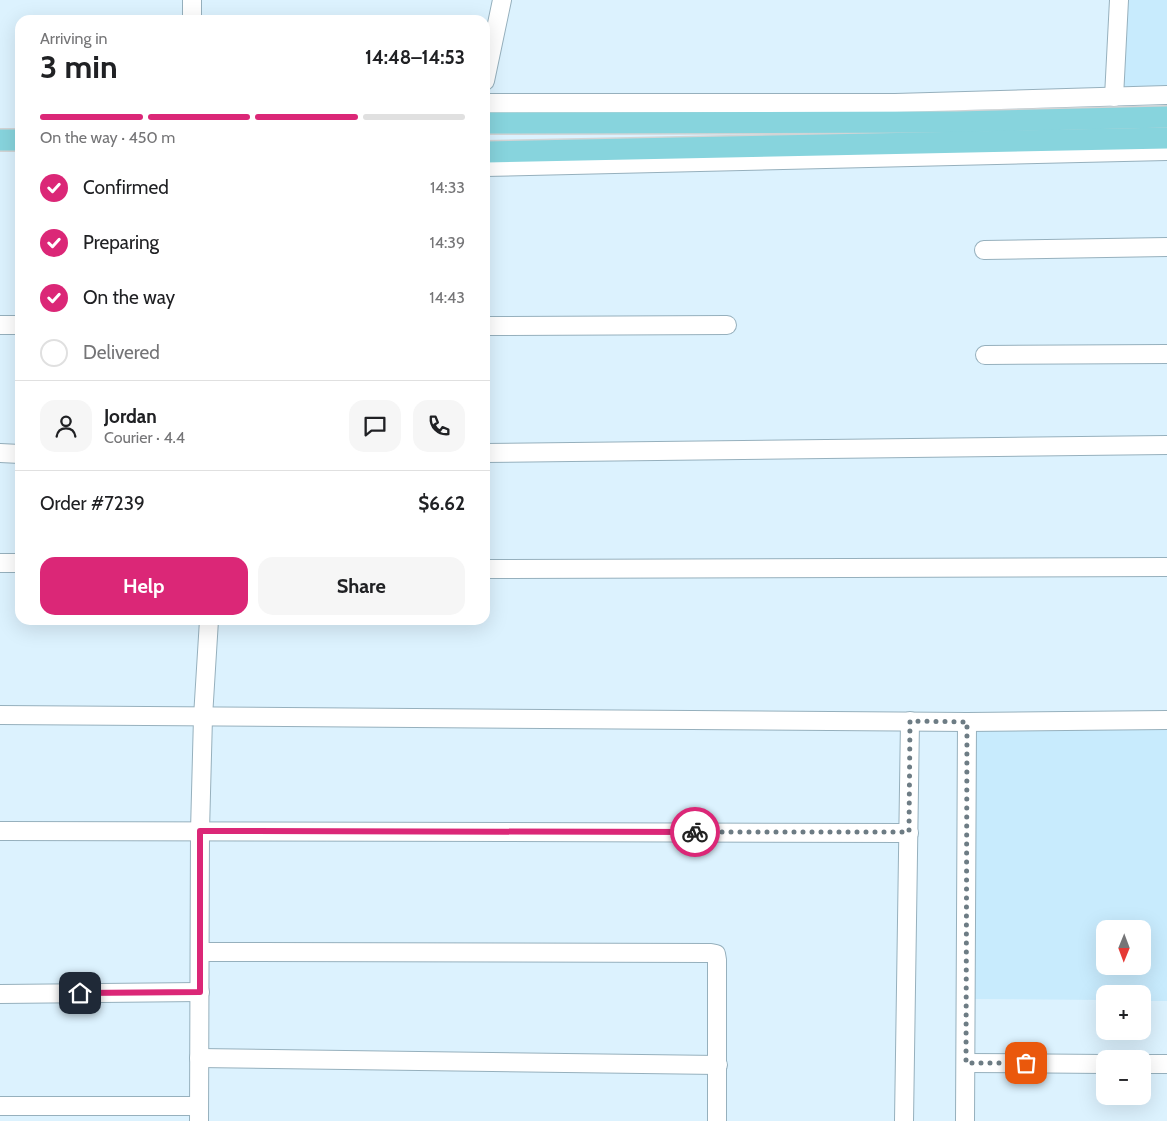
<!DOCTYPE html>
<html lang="en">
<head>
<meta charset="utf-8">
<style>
  :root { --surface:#fff; --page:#f6f6f6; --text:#202124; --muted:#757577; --line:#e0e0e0; --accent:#db2777 }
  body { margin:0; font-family:Cabin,sans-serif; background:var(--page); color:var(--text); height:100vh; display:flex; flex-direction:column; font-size:19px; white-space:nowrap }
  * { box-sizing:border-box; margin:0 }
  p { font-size:16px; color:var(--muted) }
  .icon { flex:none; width:28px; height:28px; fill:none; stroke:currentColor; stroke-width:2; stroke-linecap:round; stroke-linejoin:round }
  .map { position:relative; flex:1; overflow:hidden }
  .sheet { position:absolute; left:15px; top:15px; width:475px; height:610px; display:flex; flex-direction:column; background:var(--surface); border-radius:15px; box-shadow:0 5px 20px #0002 }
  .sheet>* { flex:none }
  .needle { width:32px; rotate:181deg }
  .controls { position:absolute; left:1096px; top:920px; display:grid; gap:10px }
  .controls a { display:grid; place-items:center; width:55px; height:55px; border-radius:10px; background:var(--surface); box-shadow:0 5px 20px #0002; font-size:25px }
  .pin { position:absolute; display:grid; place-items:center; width:42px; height:42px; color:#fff; margin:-21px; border-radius:10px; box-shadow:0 2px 8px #0006 }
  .courier { position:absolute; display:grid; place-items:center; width:50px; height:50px; margin:-25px; border:4px solid #db2777; border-radius:50%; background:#fff; color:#222; box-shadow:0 1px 6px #0007 }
  .head em { font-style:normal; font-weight:800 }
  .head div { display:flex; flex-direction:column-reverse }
  .head { display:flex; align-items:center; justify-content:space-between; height:85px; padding:0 25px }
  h1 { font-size:32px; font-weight:800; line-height:38px }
  .bar { display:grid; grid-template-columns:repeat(4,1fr); gap:8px 5px; align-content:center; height:60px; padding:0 25px }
  .bar i { height:6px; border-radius:4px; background:var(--line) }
  .bar .on { background:var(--accent) }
  .bar p { grid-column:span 4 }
  .line { display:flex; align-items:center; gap:12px; padding:0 25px; border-top:1px solid var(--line) }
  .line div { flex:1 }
  .round { display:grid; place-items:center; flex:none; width:52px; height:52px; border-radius:15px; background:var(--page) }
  ol { padding:0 25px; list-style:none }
  li { display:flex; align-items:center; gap:15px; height:55px }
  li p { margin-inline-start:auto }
  li .icon { padding:5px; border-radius:50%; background:var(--accent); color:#fff; stroke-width:4 }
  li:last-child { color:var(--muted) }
  li i { width:28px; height:28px; border:2px solid var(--line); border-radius:50% }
  .primary-button { display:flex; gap:10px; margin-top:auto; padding:10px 25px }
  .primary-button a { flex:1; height:58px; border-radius:15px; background:var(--accent); color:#fff; font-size:20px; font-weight:800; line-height:58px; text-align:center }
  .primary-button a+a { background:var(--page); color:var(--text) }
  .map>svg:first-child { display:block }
  .built { fill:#c8ebfd; fill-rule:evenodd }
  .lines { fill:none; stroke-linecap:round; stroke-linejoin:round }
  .minor-casing { stroke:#96b0bd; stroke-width:20 }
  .major-casing { stroke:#d2d4d5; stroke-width:24 }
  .minor { stroke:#fff; stroke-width:18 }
  .major { stroke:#87d4dd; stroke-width:21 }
  .done { stroke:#6d7c84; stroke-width:5; stroke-dasharray:0 9 }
  .route { stroke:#db2777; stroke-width:6 }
</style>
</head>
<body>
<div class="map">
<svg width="1167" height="1121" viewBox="0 0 1167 1121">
  <rect width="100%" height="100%" fill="#dcf2fe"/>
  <g class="built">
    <polygon points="1119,0 1167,0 1167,95 1114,97"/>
    <path d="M974,728l193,1v272h-24l-1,-7h-37v6l-132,-1zM1105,929h37v37h-37z"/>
  </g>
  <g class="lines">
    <g class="minor-casing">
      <g id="minor">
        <polyline points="192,20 192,0"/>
        <polyline points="485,81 502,0"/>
        <polyline points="1114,97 1119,0"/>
        <polyline points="485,103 895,103 1167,95"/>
        <polyline points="485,167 1167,151"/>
        <polyline points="984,250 1167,247"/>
        <polyline points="0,325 20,325"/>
        <polyline points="485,326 727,325"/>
        <polyline points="985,355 1167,354"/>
        <polyline points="0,453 20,454"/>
        <polyline points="485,453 1167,445"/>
        <polyline points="0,563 20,563"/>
        <polyline points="485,569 1167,567"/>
        <polyline points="0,715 967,722 1167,720"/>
        <polyline points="0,831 909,833"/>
        <polyline points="200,952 711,953 716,954 717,960 717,1121"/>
        <polyline points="0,994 200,992"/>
        <polyline points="199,1058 718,1065"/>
        <polyline points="966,1063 1105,1064"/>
        <polyline points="1142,1064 1167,1064"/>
        <polyline points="0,1106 199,1106"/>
        <polyline points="199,1121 200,831 203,717 209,620"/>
        <polyline points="904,1121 910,721"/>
        <polyline points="965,1121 967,722"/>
      </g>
    </g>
    <g class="major-casing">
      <g id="major">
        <polyline points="485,123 957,122 1167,117"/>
        <polyline points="0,140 20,140"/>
        <polyline points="485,152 1167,138"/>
      </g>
    </g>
    <use href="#minor" class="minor"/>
    <use href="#major" class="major"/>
  </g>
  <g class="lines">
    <polyline class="done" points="695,832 909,832 910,721 967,722 966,1063 1026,1063"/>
    <polyline class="route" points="80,993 200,992 200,831 695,832"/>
  </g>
</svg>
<div class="controls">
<a><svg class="needle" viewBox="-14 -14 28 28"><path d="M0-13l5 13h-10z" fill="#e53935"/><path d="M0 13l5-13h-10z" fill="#757577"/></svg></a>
<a>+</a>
<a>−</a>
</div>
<div class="pin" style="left:1026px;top:1063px;background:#ea580c"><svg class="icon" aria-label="bag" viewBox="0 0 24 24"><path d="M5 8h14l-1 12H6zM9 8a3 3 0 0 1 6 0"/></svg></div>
<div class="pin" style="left:80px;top:993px;background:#1f2937"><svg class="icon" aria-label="home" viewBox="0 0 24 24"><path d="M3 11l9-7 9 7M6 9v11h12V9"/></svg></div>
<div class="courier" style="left:695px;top:832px"><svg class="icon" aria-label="bike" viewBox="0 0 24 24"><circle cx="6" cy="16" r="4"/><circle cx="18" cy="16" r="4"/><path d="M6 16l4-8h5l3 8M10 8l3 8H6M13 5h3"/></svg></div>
<section class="sheet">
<div class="head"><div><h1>3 min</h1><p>Arriving in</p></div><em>14:48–14:53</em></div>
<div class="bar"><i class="on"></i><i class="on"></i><i class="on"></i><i></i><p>On the way · 450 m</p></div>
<ol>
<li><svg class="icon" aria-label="check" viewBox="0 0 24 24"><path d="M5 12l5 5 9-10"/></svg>Confirmed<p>14:33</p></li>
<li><svg class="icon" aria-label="check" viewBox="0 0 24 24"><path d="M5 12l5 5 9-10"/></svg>Preparing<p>14:39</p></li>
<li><svg class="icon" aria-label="check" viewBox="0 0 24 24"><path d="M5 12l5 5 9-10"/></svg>On the way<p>14:43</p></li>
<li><i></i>Delivered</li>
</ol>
<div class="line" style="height:90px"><a class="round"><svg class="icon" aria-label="person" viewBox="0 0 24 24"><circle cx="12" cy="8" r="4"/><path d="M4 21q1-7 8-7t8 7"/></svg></a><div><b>Jordan</b><p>Courier · 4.4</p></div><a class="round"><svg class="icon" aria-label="chat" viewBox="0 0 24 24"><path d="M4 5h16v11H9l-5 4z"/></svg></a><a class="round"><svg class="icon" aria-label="phone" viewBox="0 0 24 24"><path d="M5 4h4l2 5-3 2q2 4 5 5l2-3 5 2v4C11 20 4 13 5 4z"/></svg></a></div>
<div class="line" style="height:65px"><div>Order #7239</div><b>$6.62</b></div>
<div class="primary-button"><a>Help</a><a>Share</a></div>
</section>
</div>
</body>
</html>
